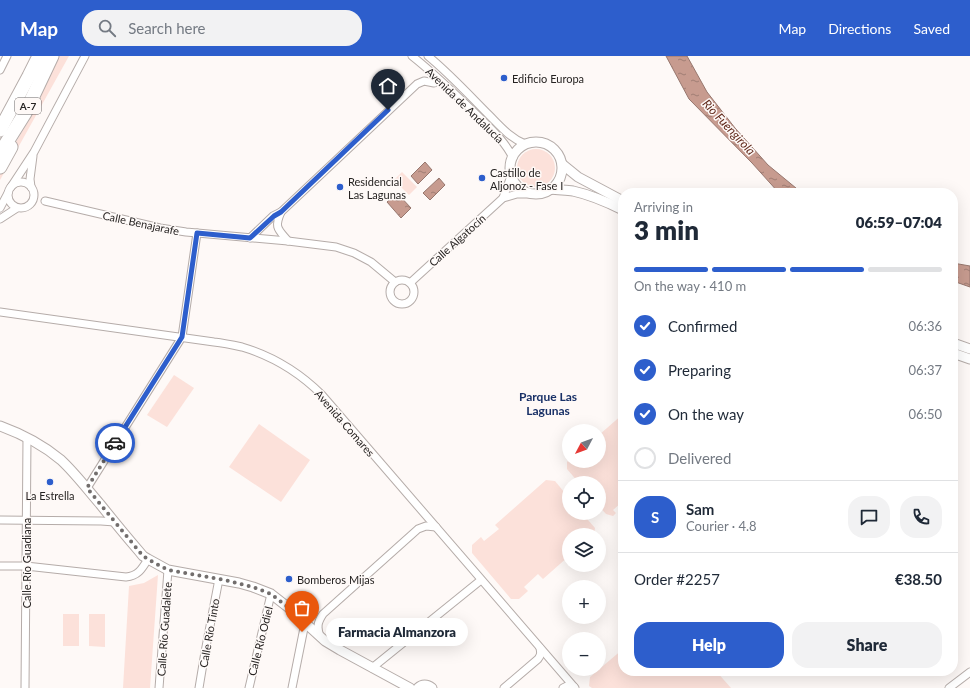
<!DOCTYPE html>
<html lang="en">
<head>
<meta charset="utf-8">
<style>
  :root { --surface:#fff; --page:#f2f2f3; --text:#1f2937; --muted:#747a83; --line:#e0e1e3; --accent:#2d5ecc }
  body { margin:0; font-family:Lato,sans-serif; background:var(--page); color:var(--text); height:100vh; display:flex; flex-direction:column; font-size:15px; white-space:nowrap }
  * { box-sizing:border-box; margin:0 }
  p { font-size:13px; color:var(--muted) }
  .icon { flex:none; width:22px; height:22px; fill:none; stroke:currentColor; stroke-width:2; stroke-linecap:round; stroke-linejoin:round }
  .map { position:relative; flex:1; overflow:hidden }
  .drawer { position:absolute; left:618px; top:132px; width:340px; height:488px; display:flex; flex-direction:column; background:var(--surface); border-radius:16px; box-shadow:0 4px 16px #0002 }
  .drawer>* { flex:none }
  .needle { width:26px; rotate:229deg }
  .fabs { position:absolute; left:562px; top:368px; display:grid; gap:8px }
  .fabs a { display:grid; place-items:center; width:44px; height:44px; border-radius:50%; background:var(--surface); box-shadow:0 4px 16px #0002; font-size:20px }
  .pin { position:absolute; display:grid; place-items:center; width:34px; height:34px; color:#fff; margin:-41px -17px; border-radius:50% 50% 50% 0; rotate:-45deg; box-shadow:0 0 4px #0007 }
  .pin .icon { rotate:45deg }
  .courier { position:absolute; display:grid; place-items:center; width:40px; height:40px; margin:-20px; border:3px solid #2d5ecc; border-radius:50%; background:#fff; color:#222; box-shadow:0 1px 5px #0007 }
  .bubble { position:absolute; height:28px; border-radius:14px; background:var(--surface); box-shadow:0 4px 16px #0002; font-size:13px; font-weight:800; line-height:28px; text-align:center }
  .headline em { font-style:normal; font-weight:800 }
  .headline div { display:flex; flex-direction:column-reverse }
  .headline { display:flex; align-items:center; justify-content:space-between; height:68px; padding:0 16px }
  h1 { font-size:26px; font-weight:800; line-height:30px }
  .bar { display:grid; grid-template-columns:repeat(4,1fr); gap:6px 4px; align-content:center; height:48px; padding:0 16px }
  .bar i { height:5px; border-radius:3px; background:var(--line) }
  .bar .active { background:var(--accent) }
  .bar p { grid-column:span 4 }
  .line { display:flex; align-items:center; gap:10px; padding:0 16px; border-top:1px solid var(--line) }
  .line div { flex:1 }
  .round { display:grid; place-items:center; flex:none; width:42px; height:42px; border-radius:16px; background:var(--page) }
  ol { padding:0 16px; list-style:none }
  li { display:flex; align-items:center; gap:12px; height:44px }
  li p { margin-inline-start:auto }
  li .icon { padding:4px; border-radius:50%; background:var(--accent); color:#fff; stroke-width:4 }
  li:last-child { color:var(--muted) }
  li i { width:22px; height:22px; border:2px solid var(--line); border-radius:50% }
  .cta { display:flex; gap:8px; margin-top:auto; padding:8px 16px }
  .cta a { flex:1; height:46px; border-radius:16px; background:var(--accent); color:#fff; font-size:16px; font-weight:800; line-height:46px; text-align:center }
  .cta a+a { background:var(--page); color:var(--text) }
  header { display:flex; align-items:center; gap:24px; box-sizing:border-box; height:56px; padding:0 20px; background:var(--accent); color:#fff }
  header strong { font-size:19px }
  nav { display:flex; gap:22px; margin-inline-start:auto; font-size:14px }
  .search { width:280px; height:36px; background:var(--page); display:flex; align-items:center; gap:10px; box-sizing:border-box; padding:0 14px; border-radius:16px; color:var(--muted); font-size:15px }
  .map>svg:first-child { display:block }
  .park { fill:#fce1da }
  .water { fill:url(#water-ripples); stroke:#97776e }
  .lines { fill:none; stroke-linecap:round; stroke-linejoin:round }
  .minor-casing { stroke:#b5aca9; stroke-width:9 }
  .tertiary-casing { stroke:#b5aca9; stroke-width:11 }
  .motorway-casing { stroke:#b5aca9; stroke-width:15 }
  .minor { stroke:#fff; stroke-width:7 }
  .tertiary { stroke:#fff; stroke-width:9 }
  .motorway { stroke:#fff; stroke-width:13 }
  .done { stroke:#726e6d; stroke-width:4; stroke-dasharray:0 7.2 }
  .route { stroke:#2d5ecc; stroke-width:5 }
  .poi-dot { fill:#2d5ecc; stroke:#fef9f7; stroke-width:1.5 }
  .labels { text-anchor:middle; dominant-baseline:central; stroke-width:3; stroke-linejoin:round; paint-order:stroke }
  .shield { fill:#fef9f7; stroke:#676362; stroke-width:1 }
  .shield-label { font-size:10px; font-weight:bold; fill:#262322 }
  .poi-label { font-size:11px; fill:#262322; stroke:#fef9f7; text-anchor:start }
  .street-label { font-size:11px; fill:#262322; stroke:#fef9f7 }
  .water-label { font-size:12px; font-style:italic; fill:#602819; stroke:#fef9f7 }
  .neighbourhood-label { font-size:12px; font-weight:bold; fill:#193167; stroke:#fef9f7 }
</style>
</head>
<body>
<header>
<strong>Map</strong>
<div class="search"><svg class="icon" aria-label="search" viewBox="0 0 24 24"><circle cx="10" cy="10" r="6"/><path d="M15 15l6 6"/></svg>Search here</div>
<nav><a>Map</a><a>Directions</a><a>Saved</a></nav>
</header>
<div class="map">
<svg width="970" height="632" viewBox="0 0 970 632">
  <defs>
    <pattern id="water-ripples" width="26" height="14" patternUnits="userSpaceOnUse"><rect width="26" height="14" fill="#c79b8f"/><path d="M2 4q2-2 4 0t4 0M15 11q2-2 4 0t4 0" fill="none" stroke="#a17e74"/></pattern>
  </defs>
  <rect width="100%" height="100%" fill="#fef9f7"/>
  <g class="park">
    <polygon points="58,0 69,0 0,124 0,113 35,54"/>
    <circle cx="536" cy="112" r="19"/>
    <polygon points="402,116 417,131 409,139 394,124"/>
    <polygon points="174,319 194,332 167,371 147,359"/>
    <polygon points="623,358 623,445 613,454 616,457 613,460 606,458 599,450 599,427 579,427 567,413 567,406 569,404 573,407 576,405 599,405 599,379"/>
    <polygon points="259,368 310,404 281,446 229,411"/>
    <polygon points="546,424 555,425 569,442 569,457 582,457 595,472 594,478 593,479 569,479 569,500 543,523 538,518 524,531 528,535 519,543 511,543 472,497 472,489 481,481 484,485 499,473 495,469"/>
    <polygon points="158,519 150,632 123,632 129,530 144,527"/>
    <rect x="63" y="558" width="16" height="32"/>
    <polygon points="89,558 105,558 105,591 89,590"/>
    <polygon points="623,593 623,615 716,615 731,632 592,632 589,630 590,621"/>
  </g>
  <g class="water">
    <polygon points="666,0 687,0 707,36 735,72 768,109 802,137 779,137 752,107 689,43"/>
    <polygon points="425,106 432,114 418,128 411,120"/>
    <polygon points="439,122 445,129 430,144 423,137"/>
    <polygon points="397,137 411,152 401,162 387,146"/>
    <polygon points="953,207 970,210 970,231 953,225"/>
  </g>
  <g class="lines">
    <g class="minor-casing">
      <g id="minor">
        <path d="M412,0c23,18 44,39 65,59 13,13 28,26 36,43"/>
        <path d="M428,0c22,18 41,39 61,59 11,11 21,23 36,29"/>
        <polyline points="0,14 7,0"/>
        <polyline points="511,120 503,142 517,138 532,138"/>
        <circle cx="21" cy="139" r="13"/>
        <polyline points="11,131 34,96 85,0"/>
        <polyline points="31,131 30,123 33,100"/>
        <polyline points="45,145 160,172 186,176 288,185 336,191 354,197 371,206 395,226"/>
        <polyline points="0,152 8,137"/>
        <path d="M281,156c-7,16 -3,17 7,29"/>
        <polyline points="0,163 17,152"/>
        <polyline points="250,182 273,160 281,156 417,28 424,25 434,27"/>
        <circle cx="402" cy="236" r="12"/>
        <polyline points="410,227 503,142"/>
        <path d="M0,256l214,30c9,1 19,3 28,5 30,9 58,26 80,48l253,293"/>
        <polyline points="87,432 182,281 197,177"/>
        <polyline points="0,464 101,465 115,466"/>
        <path d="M0,510h26l100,11c12,-1 16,-8 22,-18"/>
        <path d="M320,581c-3,-10 -3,-14 3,-23l95,-85 8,-3 10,1"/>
        <polyline points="372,612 481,524"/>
        <polyline points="25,632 27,382"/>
        <polyline points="159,632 168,514"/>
        <polyline points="199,632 205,596 219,523"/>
        <polyline points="249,632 271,538"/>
        <polyline points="292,632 305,567"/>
        <path d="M504,632l34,-29c3,-4 3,-6 2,-11"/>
        <polyline points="563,632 567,630 574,631"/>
        <polyline points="949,632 970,616"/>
      </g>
    </g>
    <g class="tertiary-casing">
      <g id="tertiary">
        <circle cx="536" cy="112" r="26"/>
        <polyline points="562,108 578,121 623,145"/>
        <path d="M551,133c7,1 15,1 22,2 18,4 34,11 50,19"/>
        <polyline points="953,287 970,293"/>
        <polyline points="953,297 970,303"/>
        <path d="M0,370c22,8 43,19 61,34 14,13 26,29 39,44 12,15 25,31 38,46l5,6 5,3 20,11 71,13 14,4 18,7 18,14 36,33 15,9 70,38"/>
        <path d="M418,632c4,-4 9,-4 14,0"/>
      </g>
    </g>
    <g class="motorway-casing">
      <g id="motorway">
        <polyline points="0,74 29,20 39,0"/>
        <polyline points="0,97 25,57 52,0"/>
        <polyline points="0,111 11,91"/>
      </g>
    </g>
    <use href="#minor" class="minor"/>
    <use href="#tertiary" class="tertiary"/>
    <use href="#motorway" class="motorway"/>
  </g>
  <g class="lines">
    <polyline class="done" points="115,387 87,432 143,500 153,506 168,514 225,524 253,531 271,538 289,552 304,567 302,576"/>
    <polyline class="route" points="115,387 182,281 197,177 250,182 274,160 281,156 388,54"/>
  </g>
  <g class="poi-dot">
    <circle cx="504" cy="22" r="4"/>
    <circle cx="482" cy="122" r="4"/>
    <circle cx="340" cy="131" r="4"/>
    <circle cx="50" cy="426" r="4"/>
    <circle cx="289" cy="523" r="4"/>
  </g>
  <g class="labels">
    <rect class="shield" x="15" y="42" width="26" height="16" rx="3"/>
    <g class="shield-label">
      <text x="28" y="50">A-7</text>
    </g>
    <g class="poi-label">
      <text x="512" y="22">Edificio Europa</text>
      <text x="490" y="116">Castillo de<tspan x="490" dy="13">Aljonoz - Fase I</tspan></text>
      <text x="348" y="125">Residencial<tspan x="348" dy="13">Las Lagunas</tspan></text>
      <text x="50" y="439" text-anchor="middle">La Estrella</text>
      <text x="297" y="523">Bomberos Mijas</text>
    </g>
    <g class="street-label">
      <text transform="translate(465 49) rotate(44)">Avenida de Andalucía</text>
      <text transform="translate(141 167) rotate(12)">Calle Benajarafe</text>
      <text transform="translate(457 184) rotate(-42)">Calle Algatocín</text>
      <text transform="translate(345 367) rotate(49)">Avenida Comares</text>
      <text transform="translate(26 507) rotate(-90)">Calle Río Guadiana</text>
      <text transform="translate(164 573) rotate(-86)">Calle Río Guadalete</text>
      <text transform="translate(209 577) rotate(-80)">Calle Río Tinto</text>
      <text transform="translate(260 585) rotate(-76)">Calle Río Odiel</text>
    </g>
    <g class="water-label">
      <text transform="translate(729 71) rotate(47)">Rio Fuengirola</text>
    </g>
    <g class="neighbourhood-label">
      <text x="548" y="340">Parque Las<tspan x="548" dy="14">Lagunas</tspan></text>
    </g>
  </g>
</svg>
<div class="fabs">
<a><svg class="needle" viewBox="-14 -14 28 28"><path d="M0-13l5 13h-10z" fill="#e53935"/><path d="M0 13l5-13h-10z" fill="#747a83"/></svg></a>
<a><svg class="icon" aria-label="locate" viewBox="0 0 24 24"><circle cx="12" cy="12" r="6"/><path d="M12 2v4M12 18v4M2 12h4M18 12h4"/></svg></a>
<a><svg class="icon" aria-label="layers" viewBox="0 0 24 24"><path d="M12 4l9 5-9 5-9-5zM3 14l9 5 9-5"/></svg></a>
<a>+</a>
<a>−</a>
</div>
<div class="pin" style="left:302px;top:576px;background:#ea580c"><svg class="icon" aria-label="bag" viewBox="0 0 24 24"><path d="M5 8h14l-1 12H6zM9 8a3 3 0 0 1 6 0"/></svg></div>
<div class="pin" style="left:388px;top:54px;background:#1f2937"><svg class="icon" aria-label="home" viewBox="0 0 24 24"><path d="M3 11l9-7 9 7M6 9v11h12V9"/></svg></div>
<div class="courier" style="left:115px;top:387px"><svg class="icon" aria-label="car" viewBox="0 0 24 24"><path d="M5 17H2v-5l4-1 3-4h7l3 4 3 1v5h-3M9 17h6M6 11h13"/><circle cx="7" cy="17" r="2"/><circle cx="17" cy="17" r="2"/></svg></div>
<div class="bubble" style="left:326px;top:562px;width:142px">Farmacia Almanzora</div>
<section class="drawer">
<div class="headline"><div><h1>3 min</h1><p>Arriving in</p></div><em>06:59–07:04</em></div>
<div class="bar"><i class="active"></i><i class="active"></i><i class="active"></i><i></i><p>On the way · 410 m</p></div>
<ol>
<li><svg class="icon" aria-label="check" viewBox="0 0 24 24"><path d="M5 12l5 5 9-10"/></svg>Confirmed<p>06:36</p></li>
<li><svg class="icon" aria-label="check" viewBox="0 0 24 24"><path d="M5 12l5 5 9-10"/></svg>Preparing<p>06:37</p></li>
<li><svg class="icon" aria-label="check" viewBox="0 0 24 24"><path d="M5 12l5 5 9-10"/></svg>On the way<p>06:50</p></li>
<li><i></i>Delivered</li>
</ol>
<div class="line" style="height:72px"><b class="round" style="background:var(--accent);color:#fff">S</b><div><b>Sam</b><p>Courier · 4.8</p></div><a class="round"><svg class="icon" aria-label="chat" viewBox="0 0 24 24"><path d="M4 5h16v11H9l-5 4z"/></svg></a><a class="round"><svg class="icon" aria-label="phone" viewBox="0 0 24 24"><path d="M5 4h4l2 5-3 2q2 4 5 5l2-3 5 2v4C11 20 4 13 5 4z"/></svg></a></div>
<div class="line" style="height:52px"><div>Order #2257</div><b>€38.50</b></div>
<div class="cta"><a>Help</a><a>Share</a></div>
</section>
</div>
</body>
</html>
